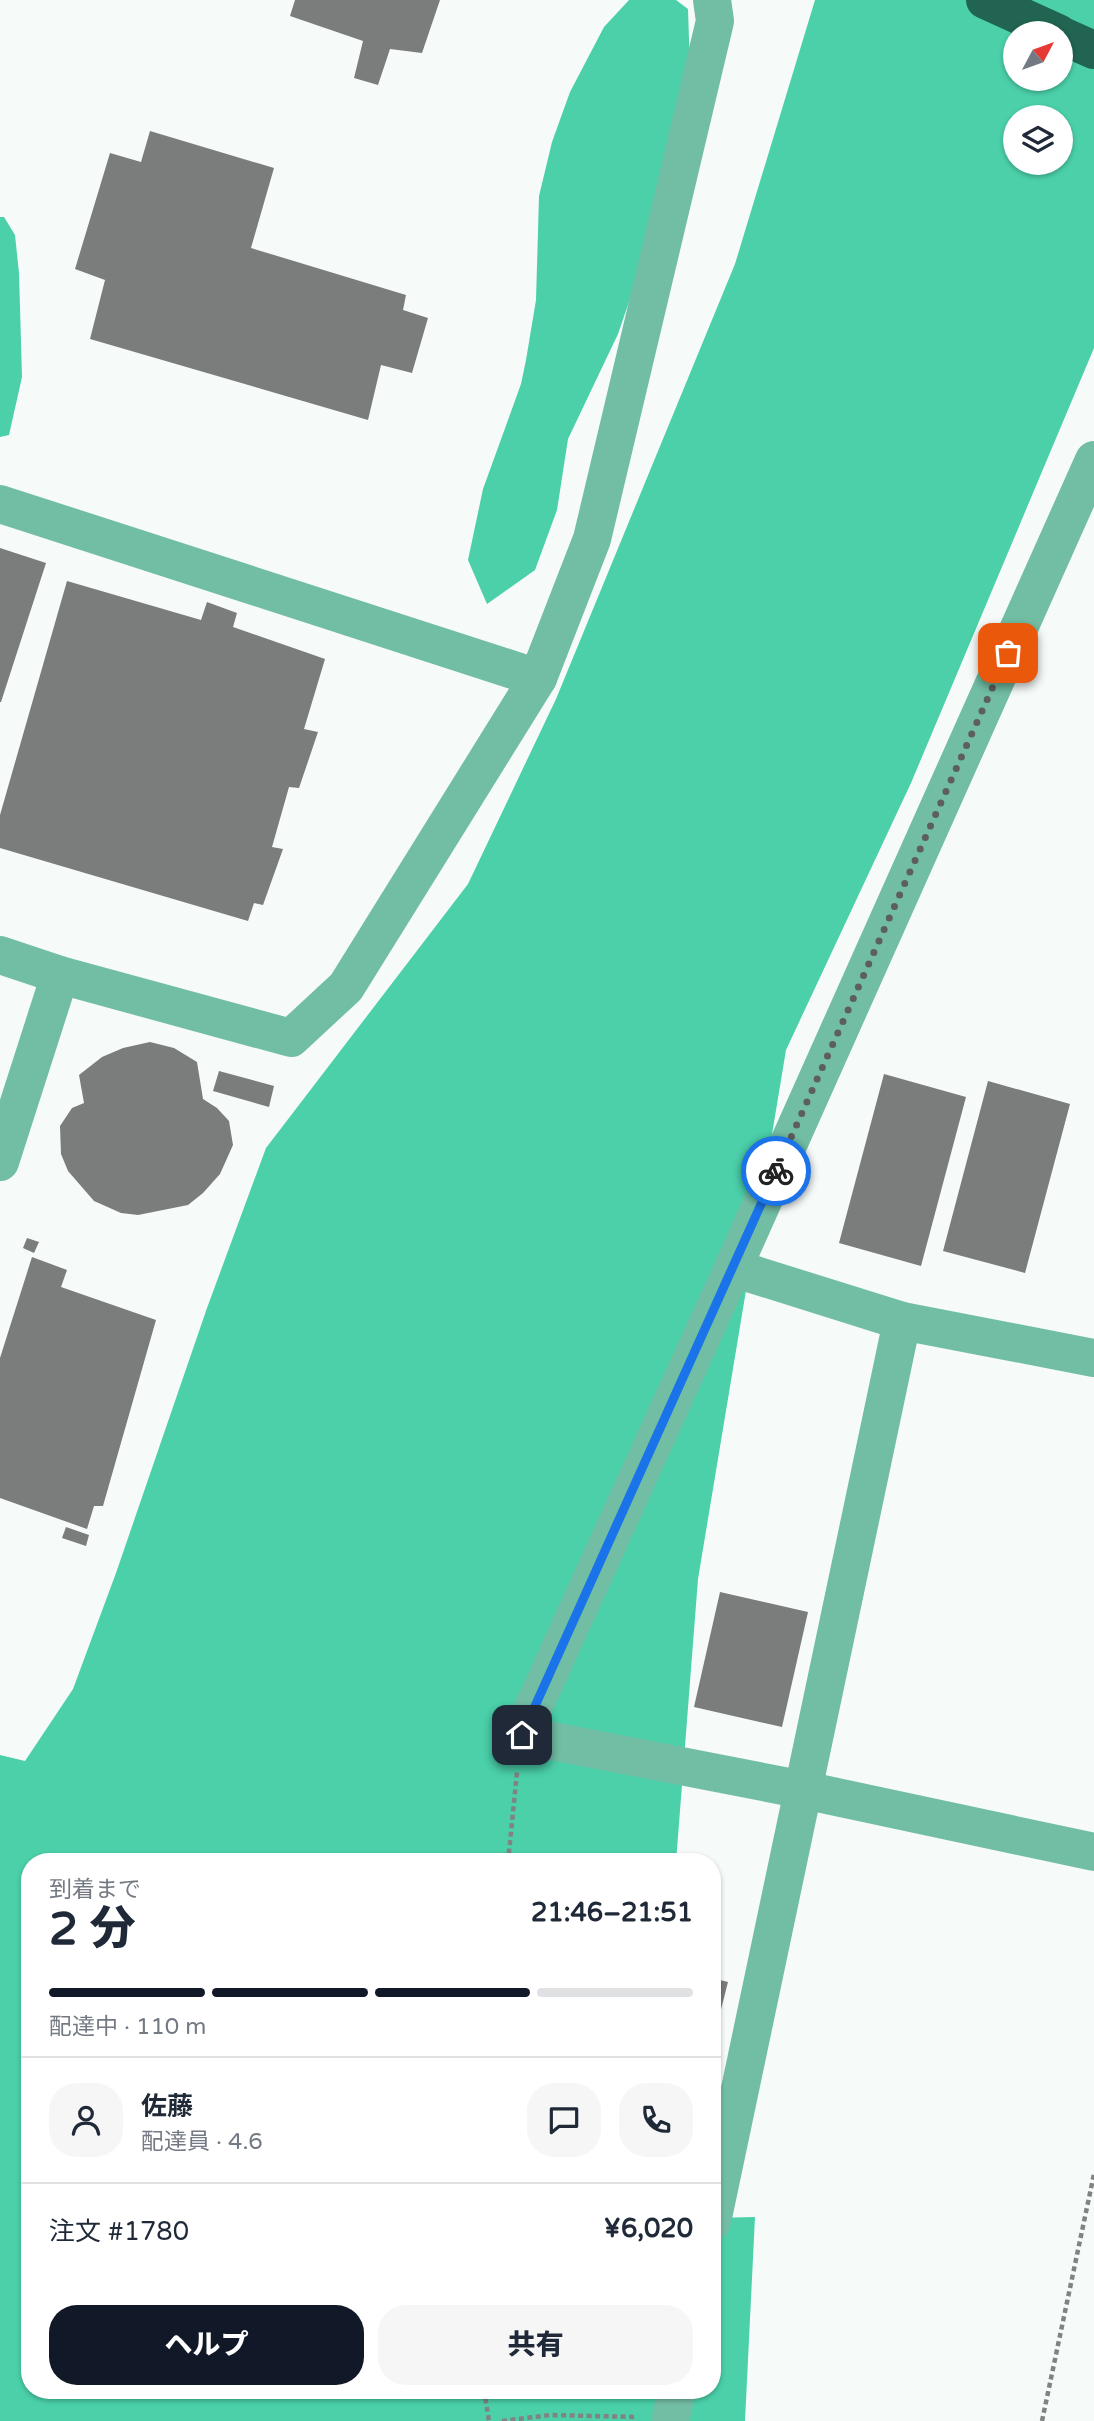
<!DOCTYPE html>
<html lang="ja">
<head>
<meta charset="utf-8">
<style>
  :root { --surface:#fff; --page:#f6f6f7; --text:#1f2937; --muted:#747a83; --line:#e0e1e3; --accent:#111827 }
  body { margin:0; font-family:"Varela Round","Noto Sans JP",sans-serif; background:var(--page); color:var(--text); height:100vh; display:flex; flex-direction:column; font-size:26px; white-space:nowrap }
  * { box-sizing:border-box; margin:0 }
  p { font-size:23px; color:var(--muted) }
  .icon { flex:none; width:38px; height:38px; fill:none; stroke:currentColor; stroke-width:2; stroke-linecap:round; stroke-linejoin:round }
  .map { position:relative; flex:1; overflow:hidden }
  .panel { position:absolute; left:21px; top:1853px; width:700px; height:546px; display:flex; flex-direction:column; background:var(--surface); border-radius:28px; box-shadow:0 2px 5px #0004 }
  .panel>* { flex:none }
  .needle { width:46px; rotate:49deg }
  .tools { position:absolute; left:1003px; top:21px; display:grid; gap:14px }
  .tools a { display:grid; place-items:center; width:70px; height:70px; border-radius:50%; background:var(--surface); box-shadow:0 2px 5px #0004; font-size:35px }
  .pin { position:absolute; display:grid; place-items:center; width:60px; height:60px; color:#fff; margin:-30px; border-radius:14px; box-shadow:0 4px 10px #0006 }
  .courier { position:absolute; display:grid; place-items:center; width:70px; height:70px; margin:-35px; border:5px solid #1a73e8; border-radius:50%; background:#fff; color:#222; box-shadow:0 2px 9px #0007 }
  .headline em { font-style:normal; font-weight:800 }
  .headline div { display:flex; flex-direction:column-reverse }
  .headline { display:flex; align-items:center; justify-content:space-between; height:119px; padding:0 28px }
  h1 { font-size:46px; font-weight:800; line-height:52px }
  .bar { display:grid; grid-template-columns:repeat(4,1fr); gap:10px 7px; align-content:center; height:84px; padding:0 28px }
  .bar i { height:9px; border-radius:5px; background:var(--line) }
  .bar .current { background:var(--accent) }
  .bar p { grid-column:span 4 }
  .line { display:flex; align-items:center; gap:18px; padding:0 28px; border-top:2px solid var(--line) }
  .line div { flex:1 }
  .round { display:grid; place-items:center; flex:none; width:74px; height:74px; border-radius:28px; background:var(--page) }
  .action { display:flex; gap:14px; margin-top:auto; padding:14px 28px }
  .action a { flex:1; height:80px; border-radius:28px; background:var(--accent); color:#fff; font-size:28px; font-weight:800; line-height:80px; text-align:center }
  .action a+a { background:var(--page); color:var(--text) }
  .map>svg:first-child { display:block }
  .forest { fill:#4bd0aa; fill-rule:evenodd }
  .building { fill:#7a7d7c }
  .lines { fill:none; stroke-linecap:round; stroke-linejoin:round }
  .path { stroke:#818383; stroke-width:4.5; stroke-dasharray:5 3.5; stroke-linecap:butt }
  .minor { stroke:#72bea5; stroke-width:38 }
  .highway { stroke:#206451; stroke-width:38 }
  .done { stroke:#5d5f5f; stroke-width:7; stroke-dasharray:0 12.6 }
  .route { stroke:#1a73e8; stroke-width:9 }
</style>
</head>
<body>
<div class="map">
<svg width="1094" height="2421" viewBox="0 0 1094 2421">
  <rect width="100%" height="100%" fill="#f6faf9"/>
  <g class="forest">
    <polygon points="629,0 676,0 688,9 690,69 657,220 618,334 568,439 557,510 535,570 487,604 468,560 483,489 521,384 526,360 536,300 539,196 552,142 570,92 604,27"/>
    <path d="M815,0h279v348l-183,435 -125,267 -88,529 -22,283h-646v528h682v-172l43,-1 -10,204h-745v-666l25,6 48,-72 43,-116 91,-265 59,-160 202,-264 88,-185 179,-435zM1015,33h45v46h-45zM1015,117h45v46h-45z"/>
    <polygon points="0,217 4,217 15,235 19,273 22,377 9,435 0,437"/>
  </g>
  <g class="building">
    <polygon points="295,0 440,0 422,53 390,49 378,85 354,78 363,41 290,16"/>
    <polygon points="150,131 274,168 251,248 406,295 403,310 428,318 412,373 381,365 368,420 90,339 105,280 75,269 110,153 141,162"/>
    <polygon points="0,548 46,563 1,702 0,702"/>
    <polygon points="67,581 201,620 207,602 237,613 233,627 325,659 304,729 318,732 299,788 289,787 272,847 283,849 263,905 254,903 248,921 0,848 0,815"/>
    <polygon points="150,1042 174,1048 197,1062 203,1099 217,1108 229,1121 233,1145 220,1174 203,1193 188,1205 138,1215 121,1213 94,1201 68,1171 61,1154 60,1126 72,1108 84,1103 79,1075 102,1057 123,1048"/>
    <polygon points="219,1071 274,1086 269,1107 213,1091"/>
    <polygon points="884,1074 966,1097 921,1266 839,1243"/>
    <polygon points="988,1081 1070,1104 1025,1273 943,1251"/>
    <polygon points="27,1238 39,1242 34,1253 23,1248"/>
    <polygon points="32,1257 67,1270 61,1287 156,1320 103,1506 94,1506 87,1529 0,1498 0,1358"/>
    <polygon points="66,1527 89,1535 86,1546 62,1538"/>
    <polygon points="720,1592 808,1612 782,1727 694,1707"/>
    <polygon points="712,1978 728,1982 713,2041 712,2041"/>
  </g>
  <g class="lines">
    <g class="path">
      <polyline points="508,1862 517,1772"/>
      <polyline points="484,2390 489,2421"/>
      <polyline points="502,2421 550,2415 637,2417"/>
      <polyline points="1042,2421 1094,2174"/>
    </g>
    <g class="minor">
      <polyline points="1094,460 733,1268 521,1735 804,1790 1094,1852"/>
      <polyline points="0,504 538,678"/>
      <polyline points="0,955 60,975 291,1038 346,987 538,678 592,539 715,21 712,0"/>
      <polyline points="0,1162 60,975"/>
      <polyline points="733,1268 902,1321 1094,1358"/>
      <polyline points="712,2222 902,1321"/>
      <polyline points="671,2417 677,2390"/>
    </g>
    <g class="highway">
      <polyline points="985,0 1058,33"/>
      <polyline points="1060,35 1094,50"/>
    </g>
  </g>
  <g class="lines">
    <polyline class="done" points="776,1171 1008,653"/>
    <polyline class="route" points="522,1735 776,1171"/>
  </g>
</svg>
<div class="tools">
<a><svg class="needle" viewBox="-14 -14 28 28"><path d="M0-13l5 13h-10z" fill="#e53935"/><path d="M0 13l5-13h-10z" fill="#747a83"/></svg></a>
<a><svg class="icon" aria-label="layers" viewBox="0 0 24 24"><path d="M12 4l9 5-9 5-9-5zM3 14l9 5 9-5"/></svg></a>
</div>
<div class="pin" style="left:1008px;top:653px;background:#ea580c"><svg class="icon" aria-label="bag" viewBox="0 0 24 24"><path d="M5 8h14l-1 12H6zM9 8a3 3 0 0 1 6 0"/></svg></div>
<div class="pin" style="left:522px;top:1735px;background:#1f2937"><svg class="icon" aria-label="home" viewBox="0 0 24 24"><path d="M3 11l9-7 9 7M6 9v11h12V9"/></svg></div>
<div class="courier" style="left:776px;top:1171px"><svg class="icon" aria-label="bike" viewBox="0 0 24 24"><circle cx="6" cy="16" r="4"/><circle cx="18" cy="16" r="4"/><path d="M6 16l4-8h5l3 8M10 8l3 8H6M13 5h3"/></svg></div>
<section class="panel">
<div class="headline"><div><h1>2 分</h1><p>到着まで</p></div><em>21:46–21:51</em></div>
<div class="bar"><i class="current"></i><i class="current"></i><i class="current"></i><i></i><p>配達中 · 110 m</p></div>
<div class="line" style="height:126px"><a class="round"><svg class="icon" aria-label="person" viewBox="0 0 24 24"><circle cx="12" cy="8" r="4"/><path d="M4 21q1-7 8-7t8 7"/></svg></a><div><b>佐藤</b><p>配達員 · 4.6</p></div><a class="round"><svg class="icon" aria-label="chat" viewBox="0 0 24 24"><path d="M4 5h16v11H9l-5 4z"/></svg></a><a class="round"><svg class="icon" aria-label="phone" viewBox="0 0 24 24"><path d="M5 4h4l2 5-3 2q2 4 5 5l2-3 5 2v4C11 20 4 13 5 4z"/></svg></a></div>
<div class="line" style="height:91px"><div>注文 #1780</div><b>¥6,020</b></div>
<div class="action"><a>ヘルプ</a><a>共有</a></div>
</section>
</div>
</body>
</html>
